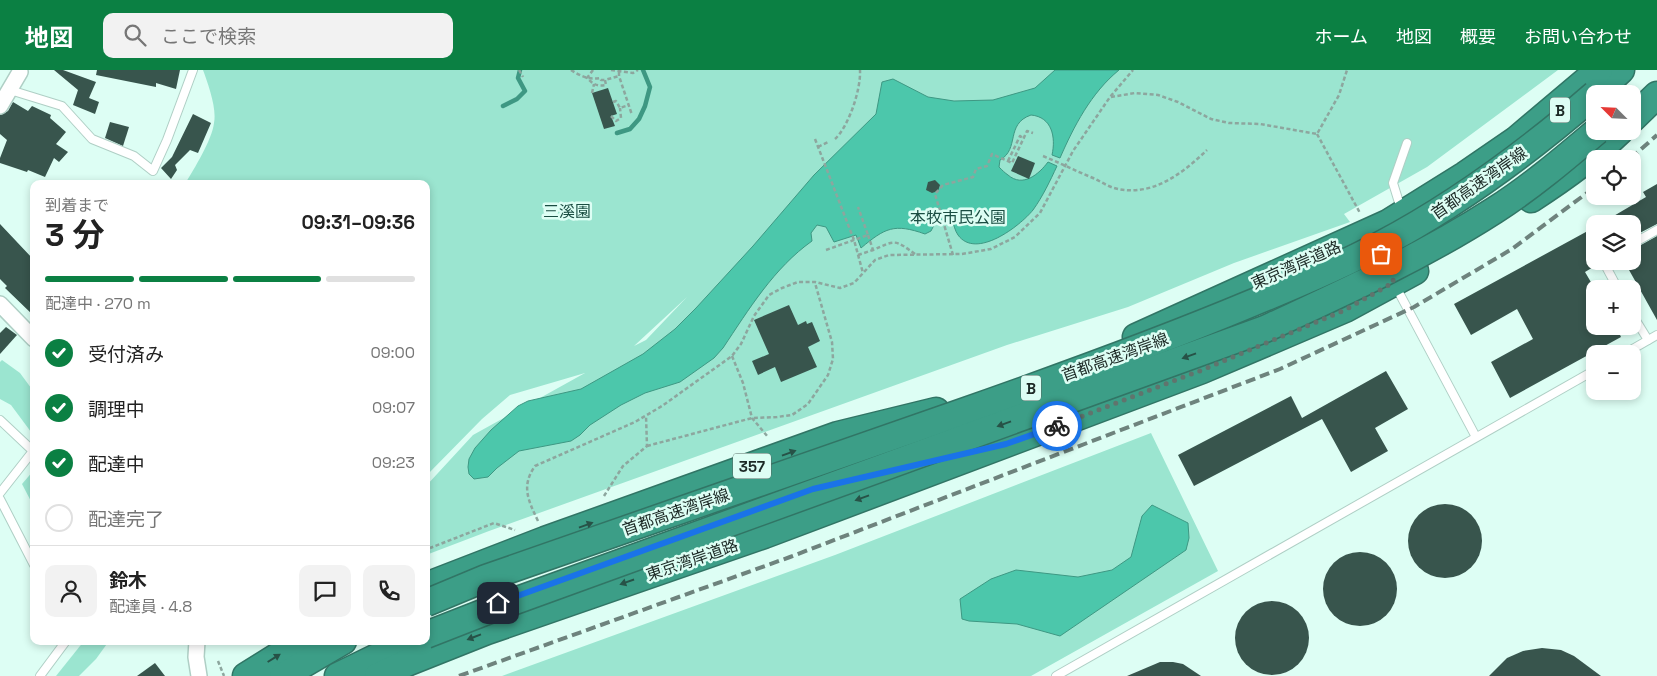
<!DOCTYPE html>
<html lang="ja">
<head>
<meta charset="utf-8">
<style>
  :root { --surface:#fff; --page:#f2f2f2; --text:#222; --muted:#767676; --line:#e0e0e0; --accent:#0b8043 }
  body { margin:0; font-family:"Space Grotesk","Noto Sans JP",sans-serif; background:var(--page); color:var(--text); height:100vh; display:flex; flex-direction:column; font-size:19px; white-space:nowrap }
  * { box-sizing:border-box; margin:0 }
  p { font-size:16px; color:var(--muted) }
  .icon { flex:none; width:28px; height:28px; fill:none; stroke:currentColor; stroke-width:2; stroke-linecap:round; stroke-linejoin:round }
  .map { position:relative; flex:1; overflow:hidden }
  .panel { position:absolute; left:30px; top:110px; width:400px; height:465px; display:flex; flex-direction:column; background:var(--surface); border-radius:10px; box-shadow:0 2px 8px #0003 }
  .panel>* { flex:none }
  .needle { width:32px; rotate:294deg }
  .fabs { position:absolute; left:1586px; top:15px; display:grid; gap:10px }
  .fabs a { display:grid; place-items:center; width:55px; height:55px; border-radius:10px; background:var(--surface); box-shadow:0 2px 8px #0003; font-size:25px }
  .pin { position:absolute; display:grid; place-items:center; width:42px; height:42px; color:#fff; margin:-21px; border-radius:10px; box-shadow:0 2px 8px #0006 }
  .courier { position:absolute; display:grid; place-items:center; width:50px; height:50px; margin:-25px; border:4px solid #1a73e8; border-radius:50%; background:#fff; color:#222; box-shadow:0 1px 6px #0007 }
  .overview em { font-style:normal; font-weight:700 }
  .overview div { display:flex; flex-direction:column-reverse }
  .overview { display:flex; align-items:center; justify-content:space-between; height:85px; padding:0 15px }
  h1 { font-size:32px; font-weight:700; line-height:38px }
  .bar { display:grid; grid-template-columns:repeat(4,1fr); gap:8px 5px; align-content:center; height:60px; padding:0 15px }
  .bar i { height:6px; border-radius:4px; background:var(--line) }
  .bar .on { background:var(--accent) }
  .bar p { grid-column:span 4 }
  .line { display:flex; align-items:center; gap:12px; padding:0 15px; border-top:1px solid var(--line) }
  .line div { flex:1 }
  .round { display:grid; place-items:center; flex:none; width:52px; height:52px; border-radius:10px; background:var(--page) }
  ol { padding:0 15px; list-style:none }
  li { display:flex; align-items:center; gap:15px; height:55px }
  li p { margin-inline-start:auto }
  li .icon { padding:5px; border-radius:50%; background:var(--accent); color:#fff; stroke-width:4 }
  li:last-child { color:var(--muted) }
  li i { width:28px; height:28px; border:2px solid var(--line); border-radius:50% }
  header { display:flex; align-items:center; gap:30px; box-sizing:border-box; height:70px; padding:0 25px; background:var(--accent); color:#fff }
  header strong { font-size:24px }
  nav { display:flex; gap:28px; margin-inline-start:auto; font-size:18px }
  .search { width:350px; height:45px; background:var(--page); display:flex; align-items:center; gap:12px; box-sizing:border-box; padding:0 18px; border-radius:10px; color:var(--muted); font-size:19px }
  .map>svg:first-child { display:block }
  .green { fill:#9be5d0; fill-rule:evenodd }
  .water { fill:#4cc7ab; stroke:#3e9883 }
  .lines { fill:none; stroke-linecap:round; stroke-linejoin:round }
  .stream { stroke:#3e9883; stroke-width:4.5 }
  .building { fill:#38554d }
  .lane-casing { stroke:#afcfc5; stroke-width:10 }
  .street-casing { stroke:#afcfc5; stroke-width:18 }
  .highway-casing { stroke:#317565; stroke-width:29 }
  .path { stroke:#8da69e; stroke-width:2.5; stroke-dasharray:4 2.5; stroke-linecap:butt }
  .lane { stroke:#fff; stroke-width:8 }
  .street { stroke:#fff; stroke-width:15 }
  .highway { stroke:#3c9e87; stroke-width:26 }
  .rail { stroke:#6e837d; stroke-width:4; stroke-dasharray:10 5; stroke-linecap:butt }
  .highway-bridge-casing { stroke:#317565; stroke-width:29; stroke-linecap:butt }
  .highway-bridge { stroke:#3c9e87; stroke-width:26 }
  .oneway { fill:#275247 }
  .done { stroke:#60746d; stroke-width:5; stroke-dasharray:0 9 }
  .route { stroke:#1a73e8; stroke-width:6 }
  .labels { text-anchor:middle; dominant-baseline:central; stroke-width:5; stroke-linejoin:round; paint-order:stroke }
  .shield { fill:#ddfef4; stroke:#566963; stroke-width:1 }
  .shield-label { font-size:15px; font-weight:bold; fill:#1c2925 }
  .street-label { font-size:16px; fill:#1c2925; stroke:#ddfef4 }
  .park-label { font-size:16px; fill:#1a4d42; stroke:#ddfef4 }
</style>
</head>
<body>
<header>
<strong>地図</strong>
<div class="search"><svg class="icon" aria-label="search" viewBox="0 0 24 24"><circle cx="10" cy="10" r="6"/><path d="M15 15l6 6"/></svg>ここで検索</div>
<nav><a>ホーム</a><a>地図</a><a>概要</a><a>お問い合わせ</a></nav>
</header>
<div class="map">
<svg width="1657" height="606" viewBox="0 0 1657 606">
  <rect width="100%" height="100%" fill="#ddfef4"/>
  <g class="green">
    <path d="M203,0h1355l-131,97 -83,47 6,8 -116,41 -106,44 -121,38 -518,186 -63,24v-69l47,-51 112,-62 -75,22 -28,24 -56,57v-292h-241c9,-15 27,-44 29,-61 3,-15 -6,-39 -11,-53zM687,227l-41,43 -12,6z"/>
    <polygon points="2,290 20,303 34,322 34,366 11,335 0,329 0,292"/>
    <polygon points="1151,363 1218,501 1031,606 502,606 835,485"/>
    <polygon points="34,400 34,437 22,414"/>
    <polygon points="84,571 109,571 96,589 79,606 56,606"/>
  </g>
  <g class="water">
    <path d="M1055,0h64c-28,23 -45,56 -59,88l-8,-3c4,-18 0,-38 -21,-40 -26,9 -11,34 -31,45l-1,7c3,3 6,6 9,8 15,13 31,-1 40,-13l9,4c-7,15 -14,30 -24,44 -13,16 -57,50 -75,25 -3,-4 -4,-10 -6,-15l-17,3 -4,8 -6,3c-31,-11 -40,-6 -64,14l-5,-13 -22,7 -8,-15 -9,-2 -6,8 1,8c-38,27 -63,68 -89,107l-9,10 -34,24 -35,11 -24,12 -31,20 -10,10 -9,6 -52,10 -22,17 -9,9 -14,2 -5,-5 -1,-7 1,-8 6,-11 16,-18 27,-24 10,-5 53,-12 62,-35 32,-25 21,-21 57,-62 61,-71 62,-61 6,-32 11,-3 35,18 26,4 39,-1 42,-12z"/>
    <polygon points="1152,435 1188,453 1189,468 1186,480 1060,566 1017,554 969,551 962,549 960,529 991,509 1016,500 1078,507 1112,500 1131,487 1142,446"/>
  </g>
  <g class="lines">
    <g class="stream">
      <polyline points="503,36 517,29 525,21 518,8 520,0"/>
      <polyline points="617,63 630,59 639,49 645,36 650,17 643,0"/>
    </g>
  </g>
  <g class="building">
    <polygon points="54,0 63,0 96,12 89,28 99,32 95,44 73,35 78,20"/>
    <polygon points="97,0 180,0 176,19 156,13 156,17 96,5"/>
    <polygon points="608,18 617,44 611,46 615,56 604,59 592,23"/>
    <polygon points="13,32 28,41 32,36 51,45 50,48 66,62 56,74 68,82 59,92 54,88 45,107 28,100 27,102 0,93 0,88 7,70 0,64 0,45 8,41"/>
    <polygon points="193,44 211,53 198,83 190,80 175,95 177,100 171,109 161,98 172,87"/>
    <polygon points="110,52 129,57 123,76 105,68"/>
    <polygon points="1018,86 1035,93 1029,109 1011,101"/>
    <polygon points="935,110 940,115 938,121 932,123 926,120 928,112"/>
    <polygon points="1657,114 1657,154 1632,167 1632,154 1600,154 1646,127 1643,122"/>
    <polygon points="0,154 33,189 34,246 5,218 7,216 0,209"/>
    <polygon points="1595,157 1595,196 1585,202 1595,219 1595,256 1616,256 1621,267 1510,328 1491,292 1533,269 1517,239 1471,265 1454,234"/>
    <polygon points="1657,166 1657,250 1624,191 1632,191 1632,180"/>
    <polygon points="789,235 798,255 806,251 807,254 812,252 820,271 808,277 817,297 781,312 775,297 758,305 752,291 769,284 754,250"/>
    <polygon points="6,257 17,265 0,284 0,263"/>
    <polygon points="1386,301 1408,339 1375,358 1388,381 1351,402 1322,349 1194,416 1178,385 1291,326 1302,348"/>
    <circle cx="1445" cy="471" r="37"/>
    <circle cx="1360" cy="519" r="37"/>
    <circle cx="1272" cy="568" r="37"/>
    <polygon points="1542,578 1561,580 1574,586 1601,606 1489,606 1507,588 1523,581"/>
    <polygon points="1160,592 1173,592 1183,594 1201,606 1127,606"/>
    <polygon points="155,593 165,606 137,606"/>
  </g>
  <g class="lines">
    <g class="lane-casing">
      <g id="lane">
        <polyline points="10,20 62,36 92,69 134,86 153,101 167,70 193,0"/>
        <polyline points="1401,139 1393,113 1407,73"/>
        <polyline points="1632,174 1657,160"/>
        <polyline points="1603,191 1618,219"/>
        <polyline points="1396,217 1476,367"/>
        <polyline points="1632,244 1648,270"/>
        <polyline points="1624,284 1657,265"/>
        <polyline points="0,350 33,381 0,423"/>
        <polyline points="0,429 34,495"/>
        <polyline points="40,606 66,571"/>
        <polyline points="1056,606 1595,300"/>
      </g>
    </g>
    <g class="street-casing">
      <g id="street">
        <polyline points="0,36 20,2"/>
        <polyline points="0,234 34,269"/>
        <polyline points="197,571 196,587 199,606"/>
      </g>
    </g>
    <g class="highway-casing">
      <g id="highway">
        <polyline points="1595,24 1621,0"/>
        <polyline points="1632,49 1657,25"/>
        <path d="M1531,129c31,-20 62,-42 89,-68"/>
        <polyline points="1136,267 1388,153 1465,105 1516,70 1599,0"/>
        <polyline points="426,516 545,470 838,365 936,341"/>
        <polyline points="246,606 302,571"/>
        <polyline points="283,606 343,571"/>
        <polyline points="338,606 410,571"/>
        <polyline points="378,606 409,592 487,561 764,465 1202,300 1345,239 1415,201"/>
      </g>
    </g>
    <g class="path">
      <polyline points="519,0 523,7"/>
      <path d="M571,0c9,6 18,10 29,8l1,2h4"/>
      <path d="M593,0l-6,8c6,6 10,9 19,7l-1,-5 14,-4"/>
      <polyline points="611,0 633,3 638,0"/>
      <polyline points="619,2 619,6 632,45"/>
      <polyline points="592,23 594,14"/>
      <polyline points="1111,27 1135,23 1158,25 1178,32 1211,49 1229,53 1260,54 1317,64 1339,25 1347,0"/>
      <polyline points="613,32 616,31 620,38 629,35"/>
      <polyline points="611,46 616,51 621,48 620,38"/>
      <polyline points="1317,64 1360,143"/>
      <polyline points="815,69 854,170 863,203"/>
      <path d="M835,69c14,-13 26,-50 25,-69"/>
      <polyline points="818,77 828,72"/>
      <path d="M1043,86c17,7 33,15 50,22 7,3 14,8 21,10 37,10 68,-14 93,-38"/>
      <polyline points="1008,91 1020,66 1023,68"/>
      <path d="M868,165l5,15c23,-10 21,-11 42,4"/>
      <polyline points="826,180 868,165 858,137"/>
      <polyline points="858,185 873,180"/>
      <polyline points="953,185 935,124 943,115 973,107 976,99 987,96 992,84 1012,93 1027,61 1033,63"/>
      <polyline points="732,286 743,313 752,348 768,367"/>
      <polyline points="647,376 752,348 777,347 792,345 808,334 828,305 833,289 832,272 815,213"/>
      <polyline points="604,426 623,396 647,376 646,346"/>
      <path d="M538,451c-10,-21 -17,-35 -3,-55l100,-44 27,-16 70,-50 9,-12 13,-28 15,-21 13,-7 16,-6h17l25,6 14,-5 21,-23 14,-5 73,-1 29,-5 24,-12 25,-24 33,-62 37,-54 23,-27"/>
      <polyline points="426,491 430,478 494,453 515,460"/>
      <polyline points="218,591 224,606"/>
    </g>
    <use href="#lane" class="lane"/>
    <use href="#street" class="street"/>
    <use href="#highway" class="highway"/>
    <g class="rail">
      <polyline points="1630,89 1657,65"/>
      <polyline points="459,606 790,487 1280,299 1414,237 1512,179 1595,117"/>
    </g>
    <g class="highway-bridge-casing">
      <g id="highway-bridge">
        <path d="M426,533l60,-25c156,-54 312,-109 468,-163 100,-35 200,-71 298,-112 44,-18 87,-36 128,-58 78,-41 149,-94 215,-151"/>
        <path d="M426,565l64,-25 775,-281c78,-36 157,-72 230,-119 36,-23 69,-51 102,-79"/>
      </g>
    </g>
    <use href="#highway-bridge" class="highway-bridge"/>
  </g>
  <defs><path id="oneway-solid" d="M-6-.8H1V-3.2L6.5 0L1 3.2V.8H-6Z" transform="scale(1.25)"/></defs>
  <g class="oneway">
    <use href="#oneway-solid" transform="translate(1189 286) rotate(160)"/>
    <use href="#oneway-solid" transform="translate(1004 354) rotate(160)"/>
    <use href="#oneway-solid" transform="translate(789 383) rotate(-20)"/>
    <use href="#oneway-solid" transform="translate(862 428) rotate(160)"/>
    <use href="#oneway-solid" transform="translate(586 455) rotate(-20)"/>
    <use href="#oneway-solid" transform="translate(627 512) rotate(161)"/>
    <use href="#oneway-solid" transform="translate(474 567) rotate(159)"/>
    <use href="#oneway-solid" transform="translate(274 588) rotate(-32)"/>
  </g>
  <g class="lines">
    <polyline class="done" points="1057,356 1202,300 1345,240 1394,212 1381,184"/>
    <polyline class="route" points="498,533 813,419 1006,374 1057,356"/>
  </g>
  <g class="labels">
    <g class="shield">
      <rect x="1550" y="27.5" width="20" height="25" rx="4"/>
      <rect x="1021" y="305.5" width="20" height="25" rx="4"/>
      <rect x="733" y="383.5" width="38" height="25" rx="4"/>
    </g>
    <g class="shield-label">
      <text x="1560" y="40">B</text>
      <text x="1031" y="318">B</text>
      <text x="752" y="396">357</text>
    </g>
    <g class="street-label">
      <text transform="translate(1479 113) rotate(-35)">首都高速湾岸線</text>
      <text transform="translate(1296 195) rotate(-24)">東京湾岸道路</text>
      <text transform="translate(1115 287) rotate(-20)">首都高速湾岸線</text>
      <text transform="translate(676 442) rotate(-19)">首都高速湾岸線</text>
      <text transform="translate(692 490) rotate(-19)">東京湾岸道路</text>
    </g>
    <g class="park-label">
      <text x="567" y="141">三溪園</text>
      <text x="958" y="147">本牧市民公園</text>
    </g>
  </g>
</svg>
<div class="fabs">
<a><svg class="needle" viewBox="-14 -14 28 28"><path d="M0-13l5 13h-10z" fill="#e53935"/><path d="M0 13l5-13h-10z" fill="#767676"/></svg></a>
<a><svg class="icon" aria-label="locate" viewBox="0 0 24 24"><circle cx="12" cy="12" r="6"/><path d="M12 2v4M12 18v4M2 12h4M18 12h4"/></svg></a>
<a><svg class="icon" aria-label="layers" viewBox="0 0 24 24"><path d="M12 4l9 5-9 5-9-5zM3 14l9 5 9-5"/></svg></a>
<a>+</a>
<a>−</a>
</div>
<div class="pin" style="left:1381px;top:184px;background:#ea580c"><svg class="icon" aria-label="bag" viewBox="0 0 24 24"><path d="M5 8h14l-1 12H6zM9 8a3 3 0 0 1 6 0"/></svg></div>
<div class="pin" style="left:498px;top:533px;background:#1f2937"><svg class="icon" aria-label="home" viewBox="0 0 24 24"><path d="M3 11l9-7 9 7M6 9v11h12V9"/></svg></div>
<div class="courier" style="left:1057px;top:356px"><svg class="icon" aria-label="bike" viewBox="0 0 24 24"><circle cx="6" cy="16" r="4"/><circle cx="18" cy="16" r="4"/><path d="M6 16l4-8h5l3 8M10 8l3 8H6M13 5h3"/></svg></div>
<section class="panel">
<div class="overview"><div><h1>3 分</h1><p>到着まで</p></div><em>09:31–09:36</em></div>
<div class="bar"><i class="on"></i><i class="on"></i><i class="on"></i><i></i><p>配達中 · 270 m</p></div>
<ol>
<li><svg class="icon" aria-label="check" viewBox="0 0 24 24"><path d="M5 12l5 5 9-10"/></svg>受付済み<p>09:00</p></li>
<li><svg class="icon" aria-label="check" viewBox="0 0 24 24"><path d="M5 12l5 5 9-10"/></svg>調理中<p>09:07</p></li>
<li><svg class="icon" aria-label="check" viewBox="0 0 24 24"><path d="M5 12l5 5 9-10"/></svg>配達中<p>09:23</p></li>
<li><i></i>配達完了</li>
</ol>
<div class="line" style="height:90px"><a class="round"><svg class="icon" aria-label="person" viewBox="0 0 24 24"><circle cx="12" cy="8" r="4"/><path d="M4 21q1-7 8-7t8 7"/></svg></a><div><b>鈴木</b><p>配達員 · 4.8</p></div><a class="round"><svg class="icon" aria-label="chat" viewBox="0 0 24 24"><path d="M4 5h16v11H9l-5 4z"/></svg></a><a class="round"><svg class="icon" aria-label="phone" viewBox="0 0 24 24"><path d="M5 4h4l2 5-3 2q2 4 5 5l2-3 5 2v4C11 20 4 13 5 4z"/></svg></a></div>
</section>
</div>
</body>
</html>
